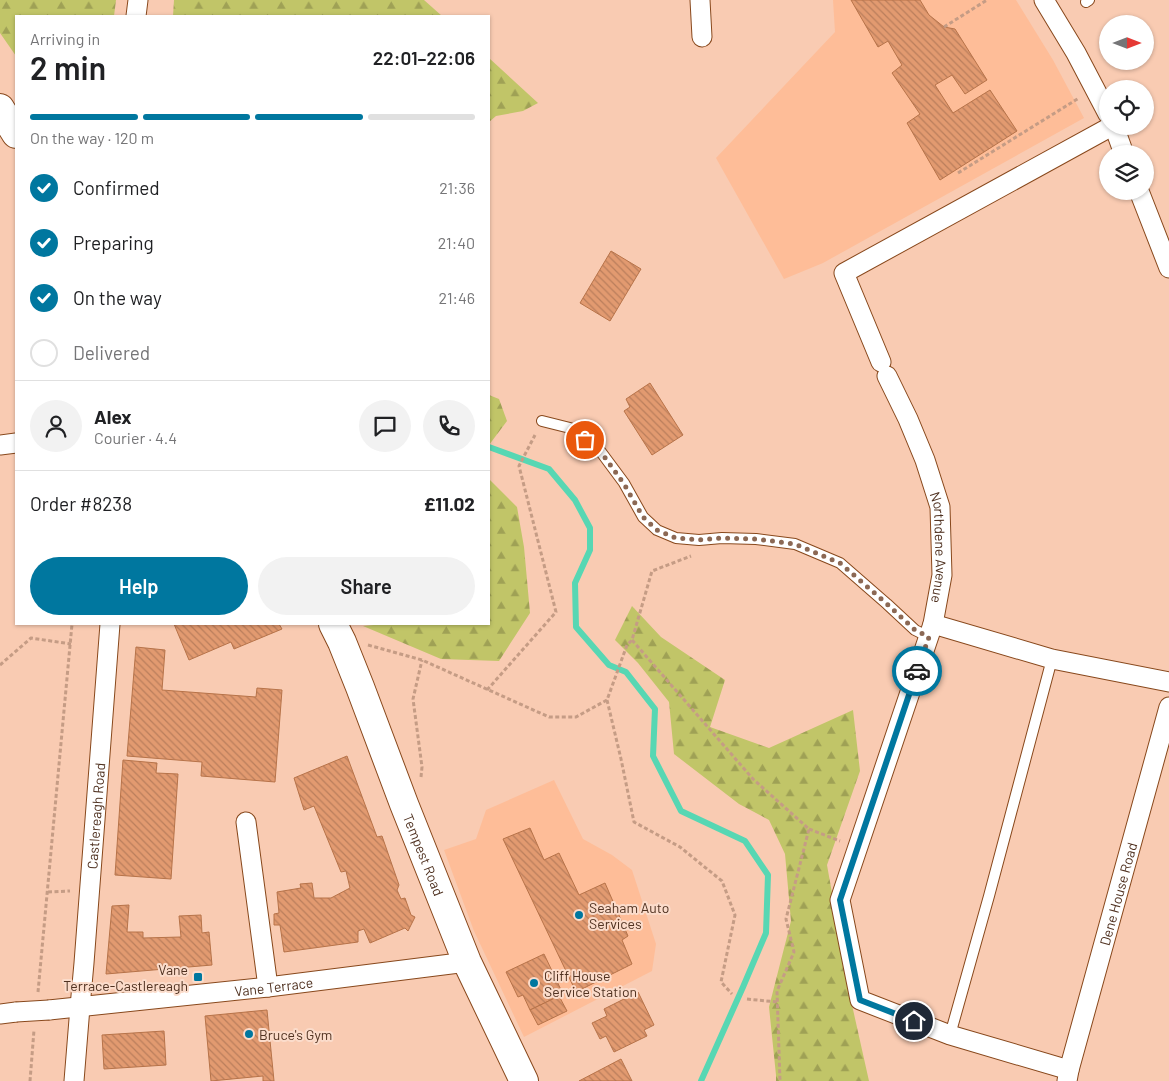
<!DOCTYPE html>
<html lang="en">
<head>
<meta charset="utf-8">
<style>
  :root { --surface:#fff; --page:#f2f2f2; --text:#202124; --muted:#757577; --line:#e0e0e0; --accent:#00779f }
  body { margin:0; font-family:Barlow,sans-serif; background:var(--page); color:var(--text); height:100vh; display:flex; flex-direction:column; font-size:19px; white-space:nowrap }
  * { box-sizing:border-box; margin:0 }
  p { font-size:16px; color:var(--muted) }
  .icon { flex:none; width:28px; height:28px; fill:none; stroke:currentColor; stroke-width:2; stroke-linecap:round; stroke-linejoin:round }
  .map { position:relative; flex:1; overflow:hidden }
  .panel { position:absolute; left:15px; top:15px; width:475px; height:610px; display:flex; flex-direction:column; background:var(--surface); border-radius:0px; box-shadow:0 1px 4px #0004 }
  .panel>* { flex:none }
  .needle { width:32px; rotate:90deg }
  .fabs { position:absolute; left:1099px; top:15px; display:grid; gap:10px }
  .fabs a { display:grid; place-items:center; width:55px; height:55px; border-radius:50%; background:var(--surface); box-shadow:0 1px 4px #0004; font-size:25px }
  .pin { position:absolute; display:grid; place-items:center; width:42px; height:42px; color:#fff; margin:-21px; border:2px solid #fff; border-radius:50%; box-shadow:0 1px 5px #0007 }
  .courier { position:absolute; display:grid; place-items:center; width:50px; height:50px; margin:-25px; border:4px solid #00779f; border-radius:50%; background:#fff; color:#222; box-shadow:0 1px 6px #0007 }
  .headline em { font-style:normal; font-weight:600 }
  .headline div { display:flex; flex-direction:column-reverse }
  .headline { display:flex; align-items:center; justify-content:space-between; height:85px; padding:0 15px }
  h1 { font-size:32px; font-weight:600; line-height:38px }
  .bar { display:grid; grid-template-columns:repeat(4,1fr); gap:8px 5px; align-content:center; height:60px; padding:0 15px }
  .bar i { height:6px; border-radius:4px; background:var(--line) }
  .bar .selected { background:var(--accent) }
  .bar p { grid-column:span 4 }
  .line { display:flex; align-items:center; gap:12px; padding:0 15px; border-top:1px solid var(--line) }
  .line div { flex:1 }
  .round { display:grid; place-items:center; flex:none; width:52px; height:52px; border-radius:26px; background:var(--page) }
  ol { padding:0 15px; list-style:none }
  li { display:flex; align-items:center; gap:15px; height:55px }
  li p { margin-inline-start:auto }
  li .icon { padding:5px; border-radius:50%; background:var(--accent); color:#fff; stroke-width:4 }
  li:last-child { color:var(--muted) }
  li i { width:28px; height:28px; border:2px solid var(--line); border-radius:50% }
  .button { display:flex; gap:10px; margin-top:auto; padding:10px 15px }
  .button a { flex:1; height:58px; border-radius:30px; background:var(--accent); color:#fff; font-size:20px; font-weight:600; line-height:58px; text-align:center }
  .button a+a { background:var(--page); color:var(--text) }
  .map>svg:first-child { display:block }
  .built { fill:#febd98 }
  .forest { fill:url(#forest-firs) }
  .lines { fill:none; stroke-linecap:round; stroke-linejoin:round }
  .stream { stroke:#57d7b3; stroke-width:6 }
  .building { fill:url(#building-back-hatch); stroke:#b77349 }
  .lane-casing { stroke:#88481c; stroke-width:12 }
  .street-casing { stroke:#88481c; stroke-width:21 }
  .secondary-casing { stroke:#88481c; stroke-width:30 }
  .path { stroke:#c59c85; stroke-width:3; stroke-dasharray:4 2.5; stroke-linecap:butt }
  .lane { stroke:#fff; stroke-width:10 }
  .street { stroke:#fff; stroke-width:19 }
  .secondary { stroke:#fff; stroke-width:28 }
  .street-bridge-casing { stroke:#88481c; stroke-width:21; stroke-linecap:butt }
  .street-bridge { stroke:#fff; stroke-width:19 }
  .done { stroke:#8b6854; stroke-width:5; stroke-dasharray:0 9 }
  .route { stroke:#00779f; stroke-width:6 }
  .poi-dot { fill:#00779f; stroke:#fbdccb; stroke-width:2 }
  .labels { text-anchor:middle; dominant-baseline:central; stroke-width:4; stroke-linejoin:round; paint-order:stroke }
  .street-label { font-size:14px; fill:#503221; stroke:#fbdccb }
  .poi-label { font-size:14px; fill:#503221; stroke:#fbdccb; text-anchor:start }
</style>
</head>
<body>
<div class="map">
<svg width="1169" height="1081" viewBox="0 0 1169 1081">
  <defs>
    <pattern id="forest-firs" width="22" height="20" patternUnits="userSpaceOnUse" patternTransform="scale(1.25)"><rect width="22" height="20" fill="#c1c568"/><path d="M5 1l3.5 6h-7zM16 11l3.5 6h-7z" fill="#9fa155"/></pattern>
    <pattern id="building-back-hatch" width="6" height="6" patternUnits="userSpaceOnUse" patternTransform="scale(1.25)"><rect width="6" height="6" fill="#e29a70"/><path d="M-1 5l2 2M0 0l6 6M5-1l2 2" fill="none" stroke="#ba7e5c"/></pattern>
  </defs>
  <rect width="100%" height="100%" fill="#f9cbb2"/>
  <g class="built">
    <polygon points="833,0 1016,0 1053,60 1084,118 823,263 784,279 716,158 835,32"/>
    <polygon points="554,780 583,839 612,855 632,870 656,944 652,971 524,1037 474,931 444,850 476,839 486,810"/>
  </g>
  <g class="forest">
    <polygon points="0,0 116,0 114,16 16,16 16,56 0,33"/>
    <polygon points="174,0 424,0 442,16 173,16"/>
    <polygon points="489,58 538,103 523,111 496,116 489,122"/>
    <polygon points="489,395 499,399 507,421 489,445"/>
    <polygon points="489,479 517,507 524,547 530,613 499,661 441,659 363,626 384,624 489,624"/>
    <polygon points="632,606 661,637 725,680 710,727 769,748 853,710 860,771 827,865 852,1005 869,1081 776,1081 776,1075 769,1007 791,921 785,854 769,820 739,804 674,754 669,702 638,663 615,640"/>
  </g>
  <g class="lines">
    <polyline class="stream" points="489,447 549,469 575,500 590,528 590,550 575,583 576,627 609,665 626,672 655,709 653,756 681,811 745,841 768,875 766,933 743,987 701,1081"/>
  </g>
  <g class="building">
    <polygon points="851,0 920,0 929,15 944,27 955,29 987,80 965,94 952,75 935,85 953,113 990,90 1017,131 940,180 907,123 920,114 892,73 902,65 888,41 878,47"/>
    <polygon points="611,251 641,269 610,321 580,303"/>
    <polygon points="650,383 683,435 652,455 624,411 630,407 626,399"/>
    <polygon points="174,624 279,624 282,629 234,649 231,642 189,660"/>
    <polygon points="136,647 165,650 162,690 256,697 257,688 282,690 275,782 201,776 202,762 127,756"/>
    <polygon points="347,756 377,837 382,836 399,885 397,890 401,899 405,898 411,915 415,917 408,931 405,928 370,943 364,929 358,931 358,942 284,952 280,925 274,925 274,914 279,913 277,892 301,888 300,884 312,883 314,898 331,898 350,888 346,871 341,872 314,806 304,810 294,778"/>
    <polygon points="123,760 157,763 156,773 178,774 171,879 115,875"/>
    <polygon points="530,828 544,860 559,853 579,895 605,883 628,936 622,940 632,964 576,992 503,839"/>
    <polygon points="129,905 127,932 143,932 143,938 181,937 179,916 201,915 202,933 209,932 212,965 106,974 112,906"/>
    <polygon points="544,954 563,994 530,1010 523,995 518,997 506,972"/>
    <polygon points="638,992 654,1025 644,1030 647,1036 614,1052 606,1036 600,1039 592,1023 607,1016 604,1009"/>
    <polygon points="559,996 567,1011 538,1025 530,1010"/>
    <polygon points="267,1010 274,1081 263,1081 263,1076 211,1081 205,1016"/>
    <polygon points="164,1031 166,1065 104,1069 102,1035"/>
    <polygon points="621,1059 632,1081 579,1081"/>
  </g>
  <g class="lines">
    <g class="lane-casing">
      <g id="lane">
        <polyline points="1086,2 1089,0"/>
        <polyline points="542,421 570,428 601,452 624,483 643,517 657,530 676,538 699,540 722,538 756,539 795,544 840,563 887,604 915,630 929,637"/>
        <polyline points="950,1035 989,896 1052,659"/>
      </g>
    </g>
    <g class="street-casing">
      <g id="street">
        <polyline points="700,0 702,37"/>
        <polyline points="1044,0 1076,53 1108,114"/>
        <polyline points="136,16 138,0"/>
        <polyline points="1114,126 1124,154"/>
        <polyline points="1139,191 1169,268"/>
        <polyline points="881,362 844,273 1112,126"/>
        <path id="s1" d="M887,376l21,43 17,41 15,47 2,68 -9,49 -93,276 20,100 90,35 119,35"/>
        <polyline points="0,445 16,443"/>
        <polyline points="933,624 1052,659 1169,682"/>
        <polyline points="246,822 268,987"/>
        <path id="s2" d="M49,1010l219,-23 199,-25"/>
        <polyline points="0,1014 16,1012"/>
        <path id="s3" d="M74,1081l6,-74 4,-44 26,-339"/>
        <path id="s4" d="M1067,1081l2,-11 100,-363"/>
      </g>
    </g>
    <g class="secondary-casing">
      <g id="secondary">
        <polyline points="0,108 16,134"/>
        <path id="s5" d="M333,624l9,18 18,45 44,117 63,158 57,119"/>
      </g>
    </g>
    <g class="path">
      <polyline points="944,27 987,0"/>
      <polyline points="958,173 1079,98"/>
      <polyline points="632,640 753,779 809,829 786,919 794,952 777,991 780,1081"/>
      <polyline points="368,645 422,660 549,717 576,717 607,700 627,645 632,640 652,571 691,556"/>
      <polyline points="0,665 31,638 71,644"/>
      <polyline points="487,690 556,612 519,466 535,435"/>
      <polyline points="607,700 621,759 634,822 680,847 722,881 735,915 721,982 732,994"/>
      <polyline points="421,777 422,767 413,699 422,660"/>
      <polyline points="809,829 840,841"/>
      <polyline points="48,892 70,891"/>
      <polyline points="38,992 72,624"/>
      <polyline points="747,999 777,1002"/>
      <polyline points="30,1081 34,1030"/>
    </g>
    <use href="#lane" class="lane"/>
    <use href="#street" class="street"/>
    <use href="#secondary" class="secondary"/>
    <g class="street-bridge-casing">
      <polyline id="street-bridge" points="16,1012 49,1010"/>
    </g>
    <use href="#street-bridge" class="street-bridge"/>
  </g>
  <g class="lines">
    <polyline class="done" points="585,440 601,452 624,484 643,517 657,530 676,538 699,540 722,538 756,539 795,544 840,563 887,604 915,630 929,637 917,671"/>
    <polyline class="route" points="914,1021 860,1000 840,900 917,671"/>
  </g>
  <g class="poi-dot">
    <circle cx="579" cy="915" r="5"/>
    <rect x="193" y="972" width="10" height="10" rx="2.5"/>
    <circle cx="534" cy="983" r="5"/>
    <circle cx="249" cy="1034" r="5"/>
  </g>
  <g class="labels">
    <g class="street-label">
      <text stroke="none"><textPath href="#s1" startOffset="182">Northdene Avenue</textPath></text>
      <text stroke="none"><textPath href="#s3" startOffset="266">Castlereagh Road</textPath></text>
      <text stroke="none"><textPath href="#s5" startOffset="248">Tempest Road</textPath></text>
      <text stroke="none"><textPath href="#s4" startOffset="194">Dene House Road</textPath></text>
      <text stroke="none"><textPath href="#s2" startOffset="226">Vane Terrace</textPath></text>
    </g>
    <g class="poi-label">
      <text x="589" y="907">Seaham Auto<tspan x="589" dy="16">Services</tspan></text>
      <text x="188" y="969" text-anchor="end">Vane<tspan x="188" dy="16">Terrace-Castlereagh</tspan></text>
      <text x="544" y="975">Cliff House<tspan x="544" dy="16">Service Station</tspan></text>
      <text x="259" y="1034">Bruce's Gym</text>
    </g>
  </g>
</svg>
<div class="fabs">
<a><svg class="needle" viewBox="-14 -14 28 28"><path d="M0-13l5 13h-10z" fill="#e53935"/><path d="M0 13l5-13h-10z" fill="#757577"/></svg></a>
<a><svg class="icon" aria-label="locate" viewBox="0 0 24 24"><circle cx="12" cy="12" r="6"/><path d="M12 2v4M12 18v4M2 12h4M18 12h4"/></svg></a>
<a><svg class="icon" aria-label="layers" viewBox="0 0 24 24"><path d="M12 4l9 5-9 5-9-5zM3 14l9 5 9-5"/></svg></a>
</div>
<div class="pin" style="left:585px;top:440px;background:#ea580c"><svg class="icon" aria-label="bag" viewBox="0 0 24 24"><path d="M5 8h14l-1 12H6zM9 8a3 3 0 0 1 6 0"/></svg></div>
<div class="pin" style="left:914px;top:1021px;background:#1f2937"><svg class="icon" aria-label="home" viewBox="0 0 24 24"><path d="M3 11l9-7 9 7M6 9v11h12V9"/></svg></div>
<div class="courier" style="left:917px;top:671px"><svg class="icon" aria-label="car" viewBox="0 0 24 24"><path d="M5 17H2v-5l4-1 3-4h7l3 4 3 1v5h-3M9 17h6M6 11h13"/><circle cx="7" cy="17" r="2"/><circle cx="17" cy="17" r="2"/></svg></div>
<section class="panel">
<div class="headline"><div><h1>2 min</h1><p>Arriving in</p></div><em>22:01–22:06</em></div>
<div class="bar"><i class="selected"></i><i class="selected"></i><i class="selected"></i><i></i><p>On the way · 120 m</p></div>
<ol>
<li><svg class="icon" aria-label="check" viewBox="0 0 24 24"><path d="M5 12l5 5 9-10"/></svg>Confirmed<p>21:36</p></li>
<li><svg class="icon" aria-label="check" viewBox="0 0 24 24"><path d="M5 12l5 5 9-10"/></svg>Preparing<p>21:40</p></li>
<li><svg class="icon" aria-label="check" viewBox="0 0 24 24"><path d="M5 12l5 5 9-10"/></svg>On the way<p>21:46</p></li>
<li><i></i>Delivered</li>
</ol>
<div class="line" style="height:90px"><a class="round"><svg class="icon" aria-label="person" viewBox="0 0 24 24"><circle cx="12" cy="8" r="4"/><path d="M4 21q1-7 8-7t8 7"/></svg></a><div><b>Alex</b><p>Courier · 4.4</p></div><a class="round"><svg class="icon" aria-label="chat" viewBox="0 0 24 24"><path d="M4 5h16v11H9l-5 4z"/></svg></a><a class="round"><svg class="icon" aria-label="phone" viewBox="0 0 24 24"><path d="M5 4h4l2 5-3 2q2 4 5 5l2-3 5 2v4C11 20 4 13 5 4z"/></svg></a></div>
<div class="line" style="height:65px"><div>Order #8238</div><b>£11.02</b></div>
<div class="button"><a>Help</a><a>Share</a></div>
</section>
</div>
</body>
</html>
